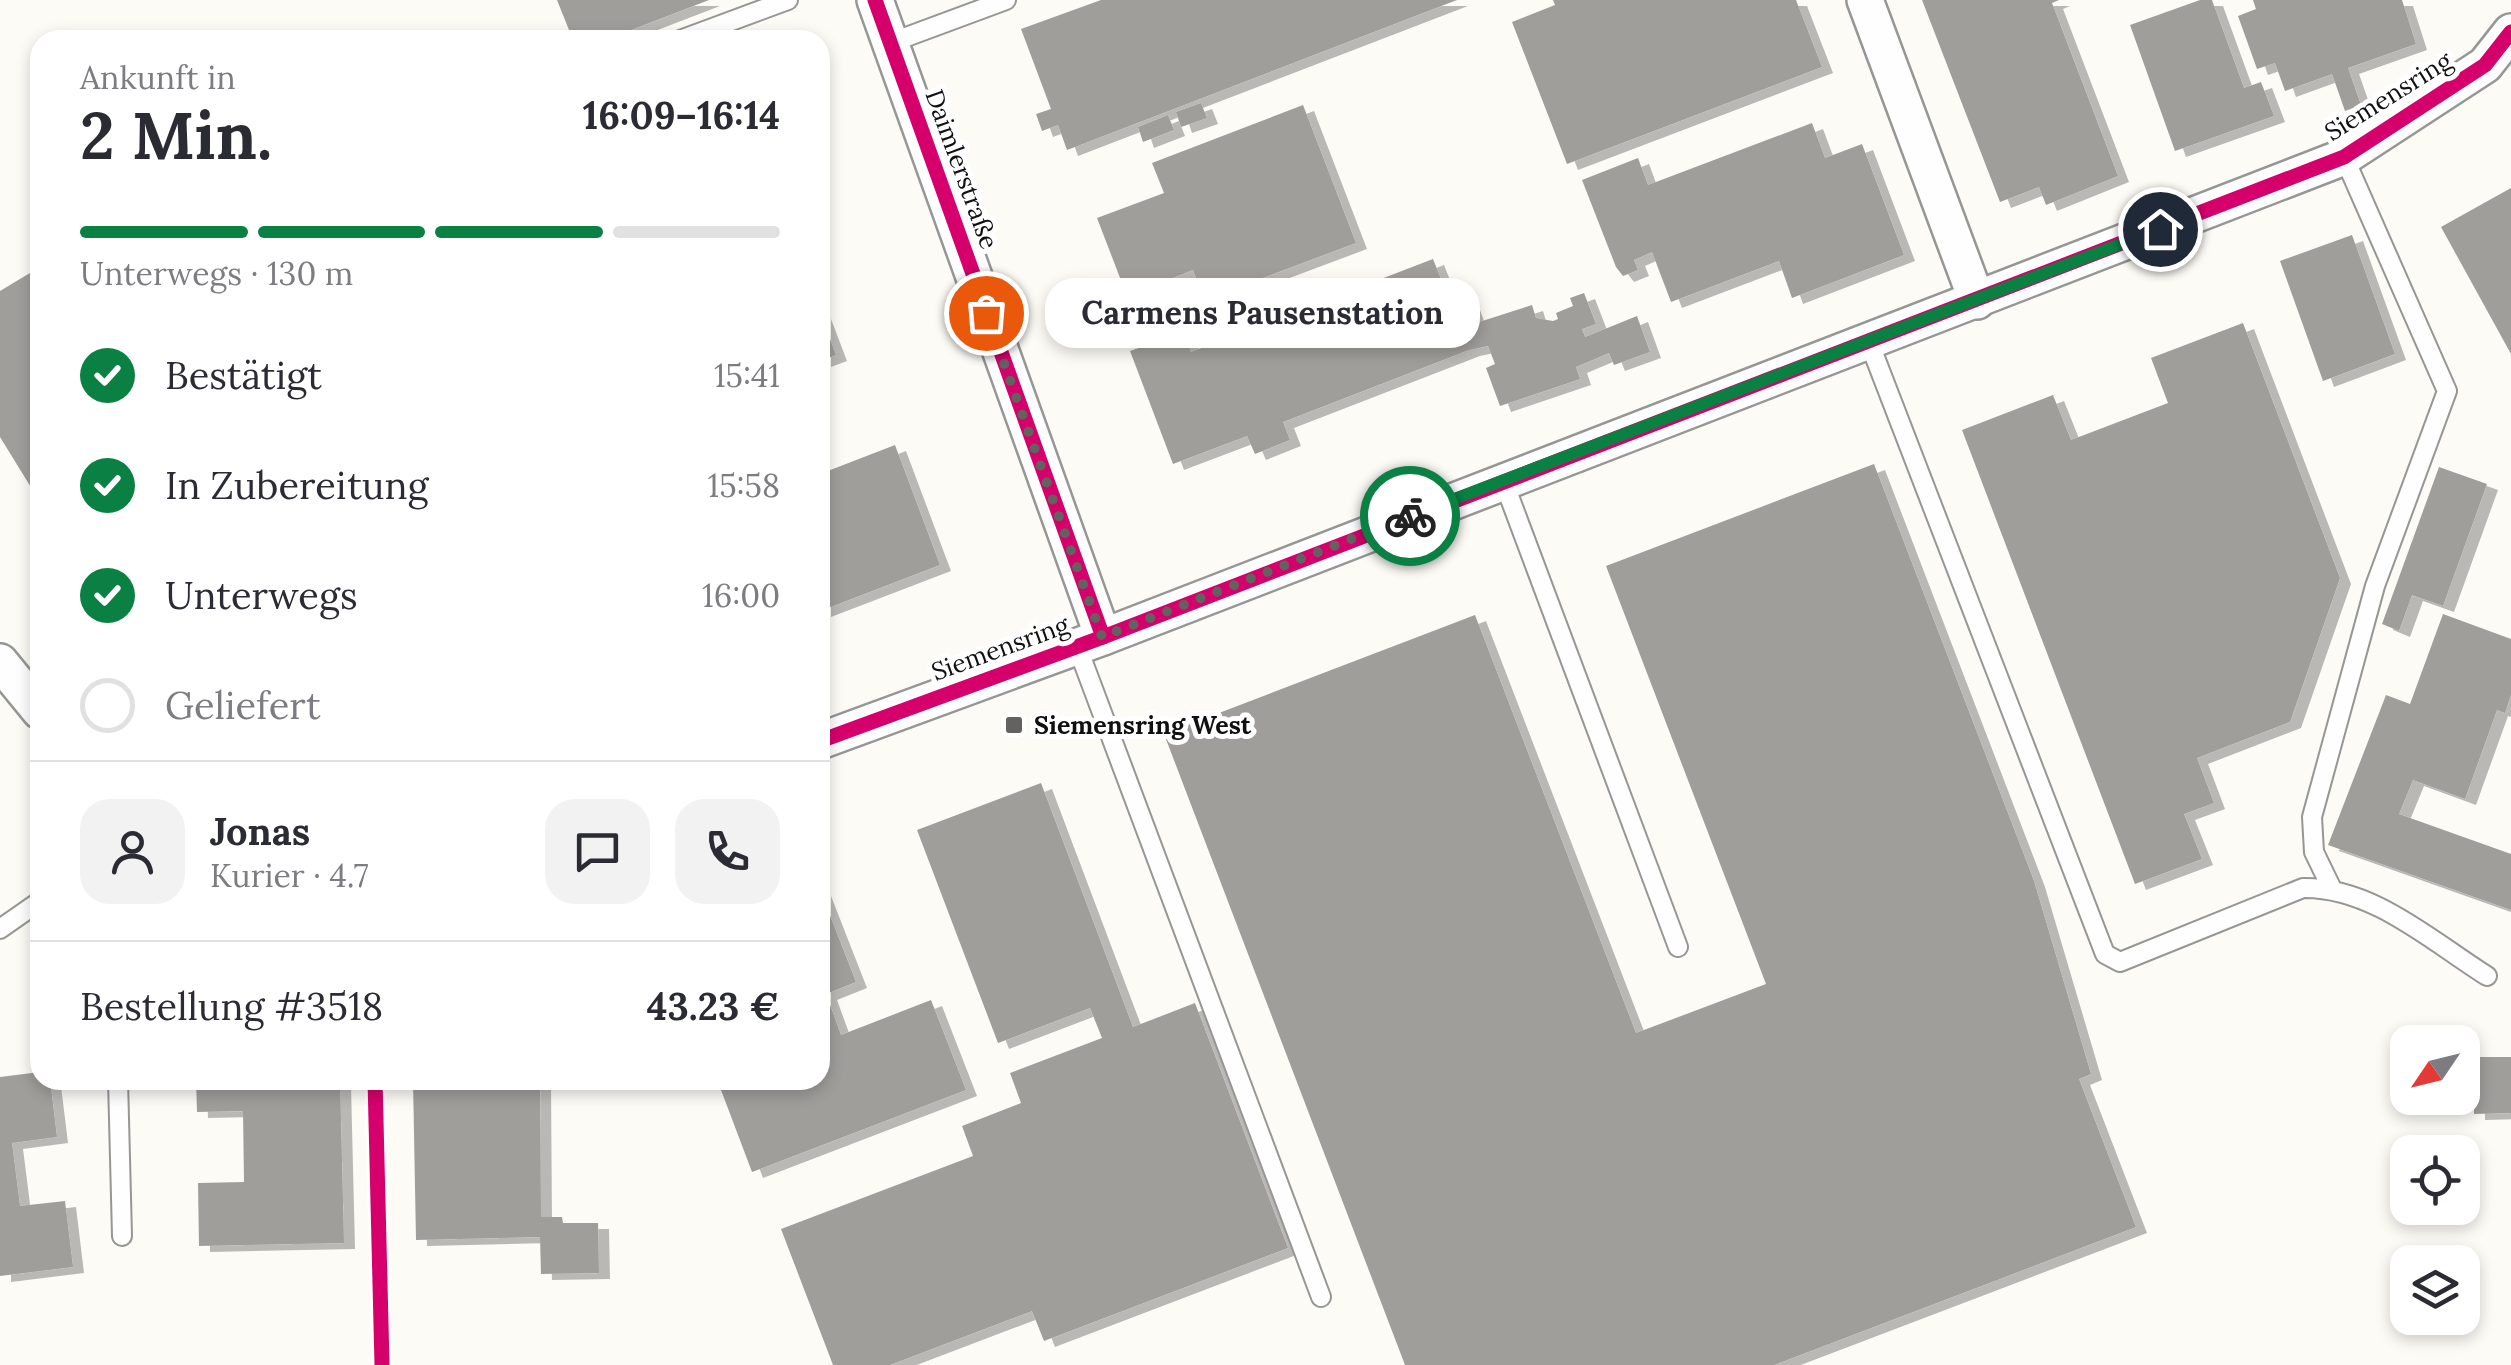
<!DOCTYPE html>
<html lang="de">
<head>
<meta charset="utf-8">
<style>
  :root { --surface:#fff; --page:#f2f2f3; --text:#2b2b33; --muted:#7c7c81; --line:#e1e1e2; --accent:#0b8043 }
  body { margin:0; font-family:Lora,serif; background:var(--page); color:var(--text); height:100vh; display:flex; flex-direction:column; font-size:38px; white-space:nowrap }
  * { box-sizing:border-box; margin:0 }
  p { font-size:32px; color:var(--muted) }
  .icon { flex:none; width:55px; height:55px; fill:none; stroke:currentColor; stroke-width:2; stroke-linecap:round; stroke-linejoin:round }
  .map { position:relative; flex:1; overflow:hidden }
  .panel { position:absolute; left:30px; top:30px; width:800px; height:1060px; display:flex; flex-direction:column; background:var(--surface); border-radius:30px; box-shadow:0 5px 15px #0003 }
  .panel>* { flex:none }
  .needle { width:65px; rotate:235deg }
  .controls { position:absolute; left:2390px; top:1025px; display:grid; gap:20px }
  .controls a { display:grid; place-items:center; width:90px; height:90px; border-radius:20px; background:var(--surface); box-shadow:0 5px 15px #0003; font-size:50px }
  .pin { position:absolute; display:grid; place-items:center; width:85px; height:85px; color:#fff; margin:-42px; border:5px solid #fff; border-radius:50%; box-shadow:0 2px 10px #0007 }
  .courier { position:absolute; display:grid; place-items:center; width:100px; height:100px; margin:-50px; border:8px solid #0b8043; border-radius:50%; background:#fff; color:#222; box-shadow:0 2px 12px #0007 }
  .bubble { position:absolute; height:70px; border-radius:30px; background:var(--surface); box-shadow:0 5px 15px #0003; font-size:32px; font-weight:700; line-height:70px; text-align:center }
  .overview em { font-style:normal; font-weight:700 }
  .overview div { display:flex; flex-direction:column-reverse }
  .overview { display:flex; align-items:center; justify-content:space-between; height:170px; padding:0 50px }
  h1 { font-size:65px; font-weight:700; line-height:75px }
  .bar { display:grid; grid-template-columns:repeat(4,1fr); gap:15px 10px; align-content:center; height:120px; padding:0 50px }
  .bar i { height:12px; border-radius:8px; background:var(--line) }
  .bar .active { background:var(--accent) }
  .bar p { grid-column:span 4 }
  .line { display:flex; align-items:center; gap:25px; padding:0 50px; border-top:2px solid var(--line) }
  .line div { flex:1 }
  .round { display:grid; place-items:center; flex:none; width:105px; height:105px; border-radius:30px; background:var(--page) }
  ol { padding:0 50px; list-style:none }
  li { display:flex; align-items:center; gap:30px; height:110px }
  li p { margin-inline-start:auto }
  li .icon { padding:10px; border-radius:50%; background:var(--accent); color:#fff; stroke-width:4 }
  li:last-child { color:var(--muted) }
  li i { width:55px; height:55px; border:5px solid var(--line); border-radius:50% }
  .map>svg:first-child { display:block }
  .building { fill:#a09e9b; filter:url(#shadow) }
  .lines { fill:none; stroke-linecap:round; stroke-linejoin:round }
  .lane-casing { stroke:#969694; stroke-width:22 }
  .street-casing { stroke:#969694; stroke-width:40 }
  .lane { stroke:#fffefe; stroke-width:18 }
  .street { stroke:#fffefe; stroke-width:35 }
  .cycleway-casing { stroke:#fff; stroke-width:21 }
  .cycleway { stroke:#d6006c; stroke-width:15 }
  .done { stroke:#636260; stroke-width:10; stroke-dasharray:0 18 }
  .route { stroke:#0b8043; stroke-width:12 }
  .poi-dot { fill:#636260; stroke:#fff; stroke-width:4 }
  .labels { text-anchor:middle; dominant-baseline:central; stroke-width:10; stroke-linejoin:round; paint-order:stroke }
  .street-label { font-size:25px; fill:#101010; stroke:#fff }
  .poi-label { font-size:25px; font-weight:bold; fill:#101010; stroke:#fff; text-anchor:start }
</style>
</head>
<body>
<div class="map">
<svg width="2511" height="1365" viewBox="0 0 2511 1365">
  <defs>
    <filter id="shadow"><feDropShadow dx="11" dy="6" stdDeviation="0" flood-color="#0004"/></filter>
  </defs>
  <rect width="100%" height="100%" fill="#fcfbf6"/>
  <g class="building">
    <polygon points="557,0 709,0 605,40 573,40"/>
    <polygon points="1101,0 1457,0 1067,150 1058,125 1042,131 1036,114 1051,109 1021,29"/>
    <polygon points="1553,0 1796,0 1822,67 1567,164 1512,22 1555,5"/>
    <polygon points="1922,0 2059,0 2052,3 2118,176 2046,205 2039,187 2000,202"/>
    <polygon points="2200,0 2212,0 2244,88 2261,82 2274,116 2175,151 2130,25"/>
    <polygon points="2253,0 2402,0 2416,44 2348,68 2361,105 2345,111 2332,74 2285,91 2275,63 2257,69 2238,16 2256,9"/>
    <polygon points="1201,103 1207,118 1181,127 1176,112"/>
    <polygon points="1303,105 1356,243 1204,300 1193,270 1127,296 1097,218 1164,193 1152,163"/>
    <polygon points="1168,115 1174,130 1143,142 1138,127"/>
    <polygon points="1812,123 1825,158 1862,144 1904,255 1792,298 1779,261 1671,302 1652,252 1634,260 1638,270 1623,276 1616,267 1582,180 1638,158 1648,185"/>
    <polygon points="2511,188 2511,354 2441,227"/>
    <polygon points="2352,235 2395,354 2323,381 2280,261"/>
    <polygon points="1433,259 1449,299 1465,293 1476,323 1532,305 1536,318 1553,321 1558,319 1556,313 1573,306 1570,298 1584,293 1596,324 1582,329 1585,337 1637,316 1650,352 1614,365 1609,353 1576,367 1580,379 1500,406 1486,368 1495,364 1488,346 1469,350 1283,422 1290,440 1255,454 1247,436 1173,464 1130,351 1184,332 1191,352"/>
    <polygon points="40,267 40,502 0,437 0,291"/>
    <polygon points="820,313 836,355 820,361"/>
    <polygon points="2243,323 2340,578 2290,722 2197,758 2214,803 2184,814 2202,859 2135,884 1962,430 2053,395 2071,440 2168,403 2151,358"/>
    <polygon points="895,445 940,565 820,611 820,474"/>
    <polygon points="1874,464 2034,881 2091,1074 2079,1079 2136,1227 1774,1365 1405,1365 1164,734 1475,615 1636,1033 1766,984 1606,566"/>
    <polygon points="2439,467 2487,484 2443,606 2412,595 2399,631 2382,624"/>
    <polygon points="2443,614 2511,639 2511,695 2505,713 2497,710 2465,799 2413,780 2399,814 2511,854 2511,910 2328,845 2386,695 2410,704"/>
    <polygon points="1041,783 1133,1027 1195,1003 1288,1248 1044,1341 1032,1311 890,1365 833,1365 781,1229 973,1156 962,1126 1021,1103 1010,1073 1102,1038 1090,1008 998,1043 917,830"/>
    <polygon points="820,890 856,982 826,994 841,1035 931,1000 966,1090 752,1172 718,1082 820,1080"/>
    <polygon points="2473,1057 2511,1057 2511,1113 2474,1114"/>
    <polygon points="40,1072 40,1080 50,1080 57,1137 12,1143 20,1206 65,1201 73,1267 0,1276 0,1077"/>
    <polygon points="196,1080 340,1080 344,1243 199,1246 198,1183 244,1182 243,1111 197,1112"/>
    <polygon points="413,1080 540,1080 541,1217 562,1217 563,1223 598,1223 599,1273 541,1274 540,1237 416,1240"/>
  </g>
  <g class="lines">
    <g class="lane-casing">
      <g id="lane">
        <polyline points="680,40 788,0"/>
        <polyline points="890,43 1006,0"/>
        <path d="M1869,342l236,612 15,8 183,-74c69,-1 127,52 184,88"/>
        <polyline points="1503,480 1678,947"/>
        <polyline points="1077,646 1321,1297"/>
        <polyline points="2331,887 2314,852 2312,817 2375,586 2447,391 2344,157"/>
        <polyline points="0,929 40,901"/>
        <polyline points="118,1080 122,1236"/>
      </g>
    </g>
    <g class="street-casing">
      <g id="street">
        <polyline points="875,0 1103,637"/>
        <polyline points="1865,0 1977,301"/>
        <polyline points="0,662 40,711"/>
        <polyline points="820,741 1103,637 2344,157 2485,65 2511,32"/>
      </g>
    </g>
    <use href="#lane" class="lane"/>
    <use href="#street" class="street"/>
    <g class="cycleway-casing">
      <g id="cycleway">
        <polyline points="875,0 1103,637"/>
        <polyline points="820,741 1103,637 2344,157 2485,65 2511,32"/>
        <polyline points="375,1080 382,1365"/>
      </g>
    </g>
    <use href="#cycleway" class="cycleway"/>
  </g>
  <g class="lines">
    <polyline class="done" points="986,313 1102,637 1410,516"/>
    <polyline class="route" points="1410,516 2160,229"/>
  </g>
  <rect class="poi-dot" x="1004" y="715" width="20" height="20" rx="5"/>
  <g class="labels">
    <g class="street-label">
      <text transform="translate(2388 96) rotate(-32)">Siemensring</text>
      <text transform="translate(962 169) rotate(70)">Daimlerstraße</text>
      <text transform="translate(1000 648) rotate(-20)">Siemensring</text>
    </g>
    <g class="poi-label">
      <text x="1034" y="725">Siemensring West</text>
    </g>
  </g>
</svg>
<div class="controls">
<a><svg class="needle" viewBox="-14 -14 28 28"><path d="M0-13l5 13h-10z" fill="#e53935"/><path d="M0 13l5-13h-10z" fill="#7c7c81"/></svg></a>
<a><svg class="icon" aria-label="locate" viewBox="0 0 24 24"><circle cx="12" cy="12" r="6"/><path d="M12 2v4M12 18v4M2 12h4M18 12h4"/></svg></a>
<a><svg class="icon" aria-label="layers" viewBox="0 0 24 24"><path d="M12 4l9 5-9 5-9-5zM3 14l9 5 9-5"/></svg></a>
</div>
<div class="pin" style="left:986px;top:313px;background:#ea580c"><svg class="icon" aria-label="bag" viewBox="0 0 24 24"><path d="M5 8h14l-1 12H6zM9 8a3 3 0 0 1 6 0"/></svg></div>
<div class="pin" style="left:2160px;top:229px;background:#1f2937"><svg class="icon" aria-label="home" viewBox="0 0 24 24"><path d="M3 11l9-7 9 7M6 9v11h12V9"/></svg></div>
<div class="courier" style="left:1410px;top:516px"><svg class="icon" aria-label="bike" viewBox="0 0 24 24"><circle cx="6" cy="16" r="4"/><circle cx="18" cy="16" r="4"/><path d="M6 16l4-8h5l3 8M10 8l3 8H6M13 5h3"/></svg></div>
<div class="bubble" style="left:1045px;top:278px;width:435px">Carmens Pausenstation</div>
<section class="panel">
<div class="overview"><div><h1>2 Min.</h1><p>Ankunft in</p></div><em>16:09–16:14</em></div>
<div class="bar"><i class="active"></i><i class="active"></i><i class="active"></i><i></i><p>Unterwegs · 130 m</p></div>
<ol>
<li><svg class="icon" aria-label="check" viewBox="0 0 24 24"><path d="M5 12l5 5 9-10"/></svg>Bestätigt<p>15:41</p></li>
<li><svg class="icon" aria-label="check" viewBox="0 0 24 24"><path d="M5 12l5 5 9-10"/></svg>In Zubereitung<p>15:58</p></li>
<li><svg class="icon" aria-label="check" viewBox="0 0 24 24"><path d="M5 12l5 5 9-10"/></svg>Unterwegs<p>16:00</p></li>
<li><i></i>Geliefert</li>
</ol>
<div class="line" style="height:180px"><a class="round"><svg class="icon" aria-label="person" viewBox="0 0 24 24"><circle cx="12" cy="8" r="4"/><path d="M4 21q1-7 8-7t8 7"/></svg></a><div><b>Jonas</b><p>Kurier · 4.7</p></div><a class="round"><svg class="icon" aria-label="chat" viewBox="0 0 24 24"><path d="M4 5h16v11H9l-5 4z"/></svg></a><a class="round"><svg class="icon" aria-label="phone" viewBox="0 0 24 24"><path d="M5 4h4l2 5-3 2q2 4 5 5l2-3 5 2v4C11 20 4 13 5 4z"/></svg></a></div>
<div class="line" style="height:130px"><div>Bestellung #3518</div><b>43.23 €</b></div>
</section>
</div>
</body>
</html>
